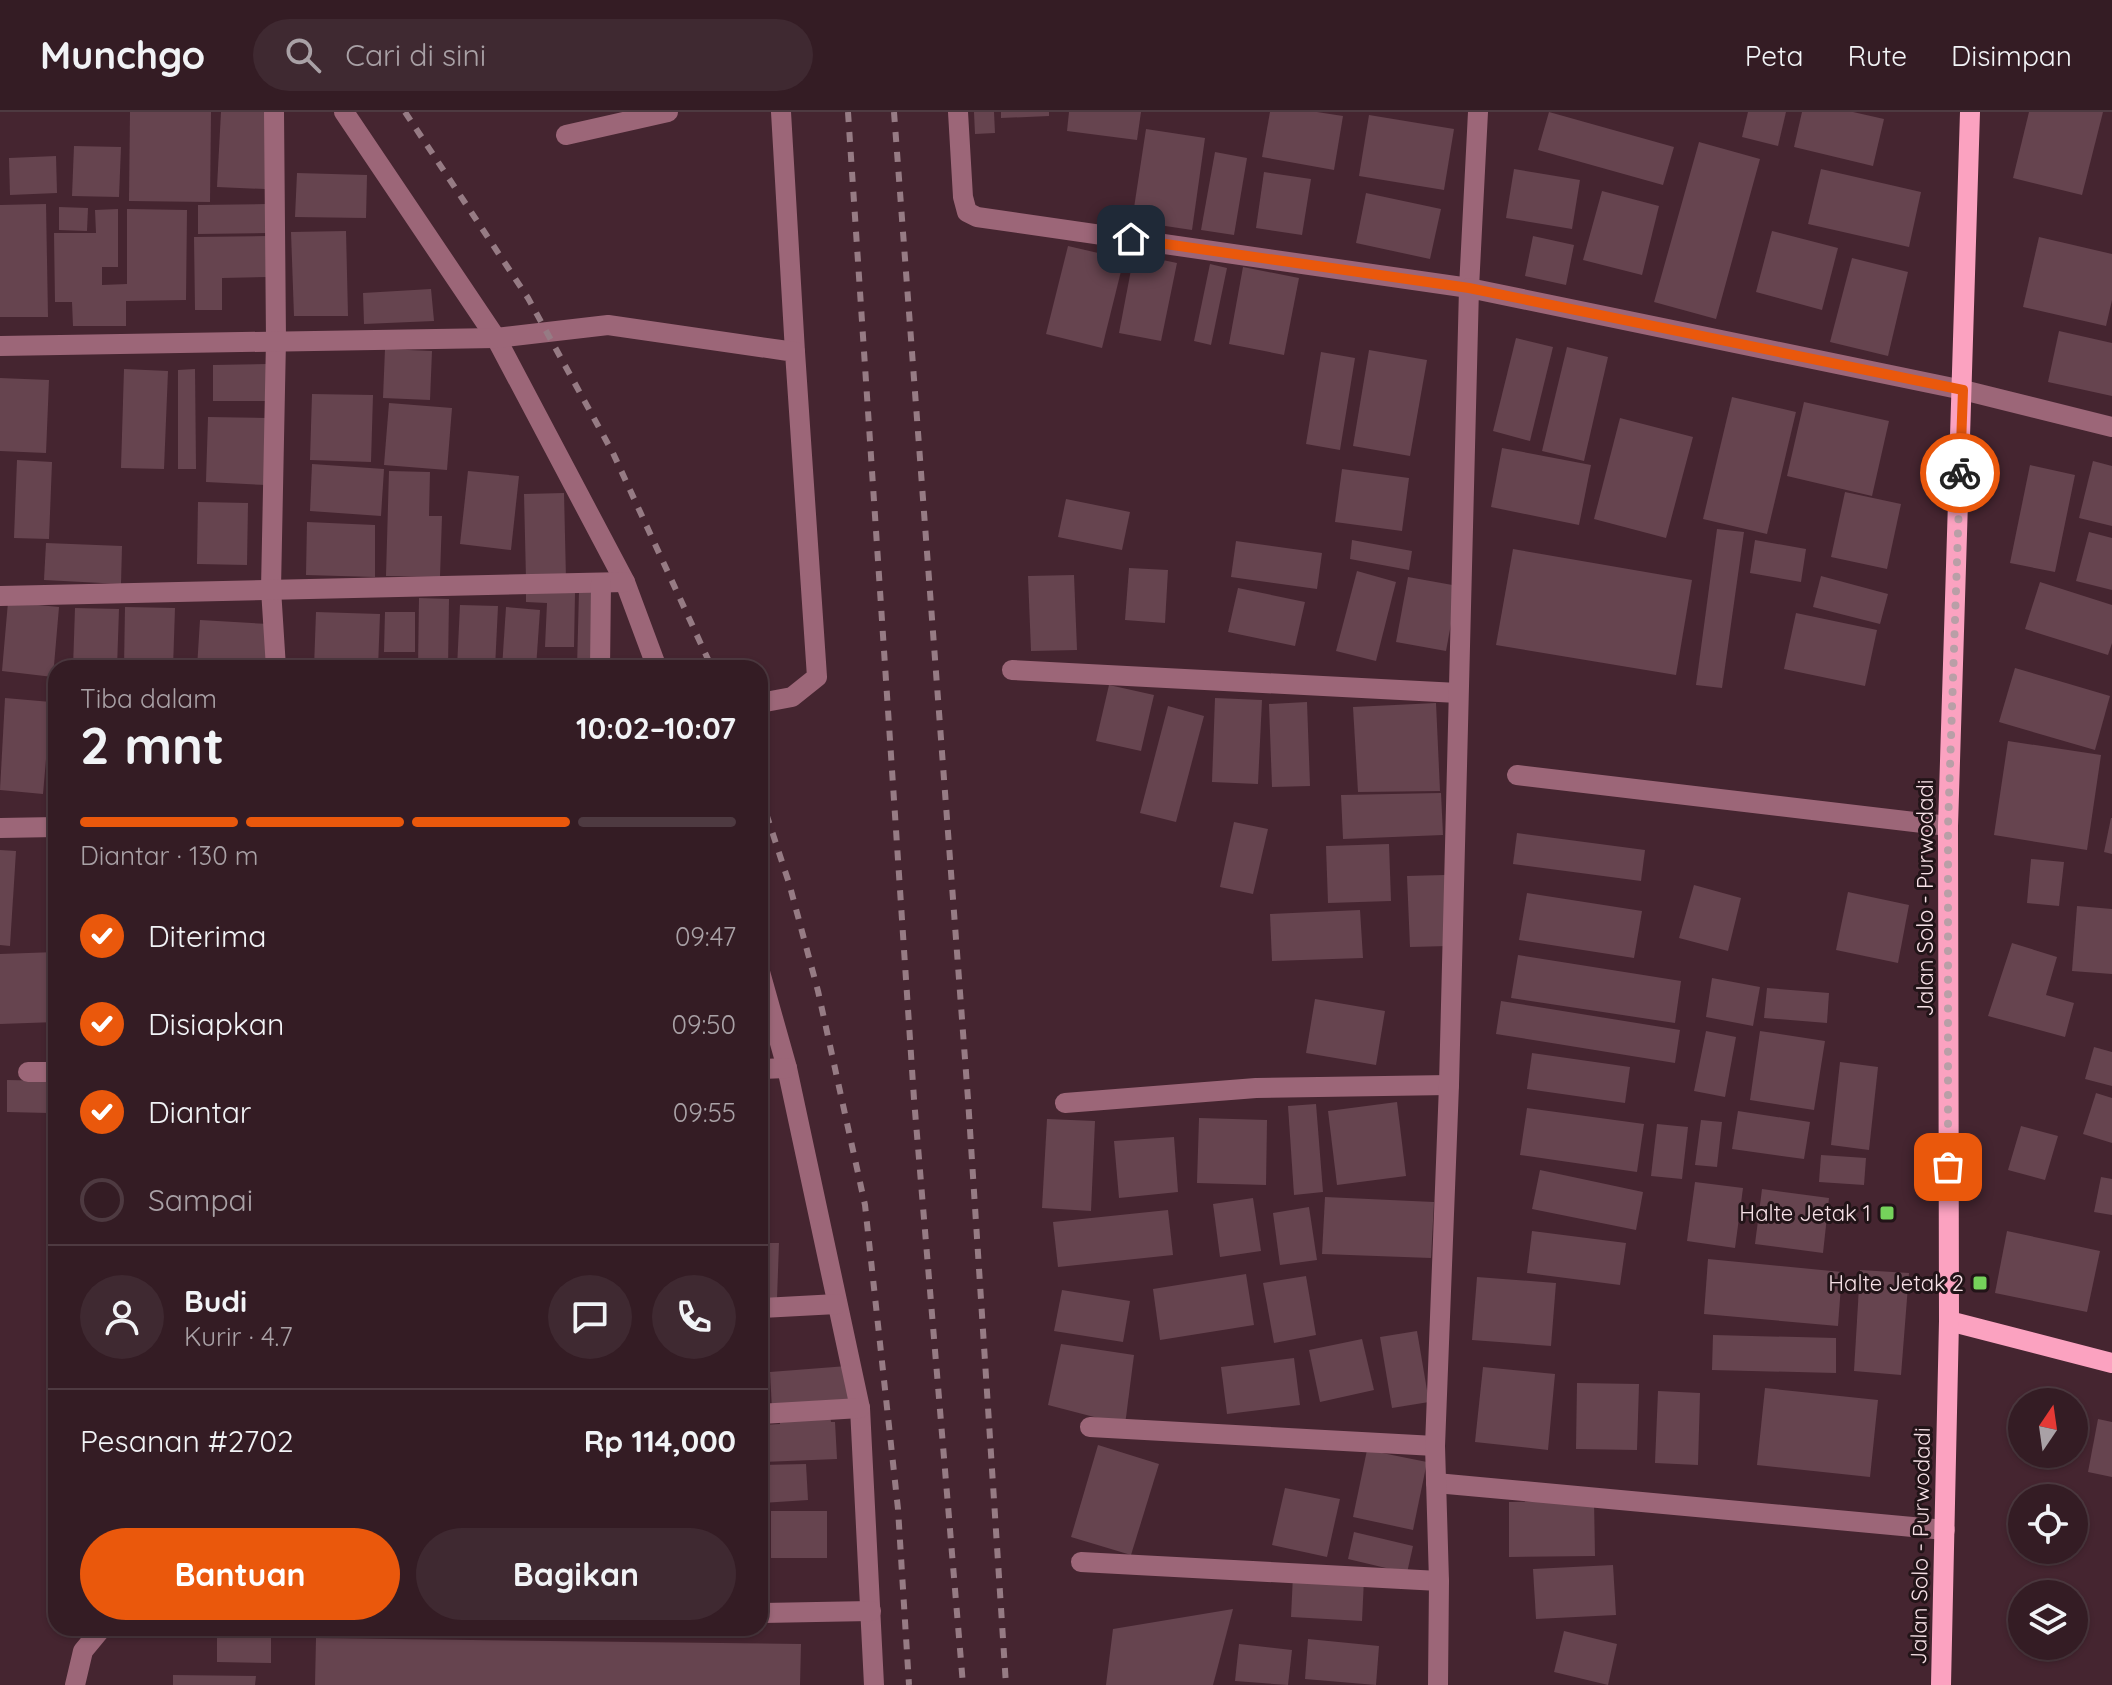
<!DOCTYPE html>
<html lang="id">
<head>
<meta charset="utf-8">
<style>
  :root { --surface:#341c24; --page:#3f2931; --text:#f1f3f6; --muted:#a9a1a6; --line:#4e3a41; --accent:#ea580c }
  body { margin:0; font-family:Quicksand,sans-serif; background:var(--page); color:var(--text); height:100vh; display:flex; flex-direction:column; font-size:30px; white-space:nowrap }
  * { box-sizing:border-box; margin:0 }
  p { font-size:26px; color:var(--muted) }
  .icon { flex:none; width:44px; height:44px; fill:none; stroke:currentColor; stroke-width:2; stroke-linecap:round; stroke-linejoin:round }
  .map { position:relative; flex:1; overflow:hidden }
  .details { position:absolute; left:48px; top:548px; width:720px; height:976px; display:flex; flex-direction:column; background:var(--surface); border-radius:24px; box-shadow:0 2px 6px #0004,0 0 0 2px var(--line) }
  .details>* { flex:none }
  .needle { width:52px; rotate:13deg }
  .controls { position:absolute; left:2008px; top:1276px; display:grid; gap:16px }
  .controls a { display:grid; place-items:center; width:80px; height:80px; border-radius:50%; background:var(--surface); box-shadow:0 2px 6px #0004,0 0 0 2px var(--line); font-size:40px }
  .pin { position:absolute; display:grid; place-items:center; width:68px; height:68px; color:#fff; margin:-34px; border-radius:16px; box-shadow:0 4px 12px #0006 }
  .courier { position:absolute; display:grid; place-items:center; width:80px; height:80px; margin:-40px; border:6px solid #ea580c; border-radius:50%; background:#fff; color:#222; box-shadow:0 2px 10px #0007 }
  .summary em { font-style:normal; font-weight:800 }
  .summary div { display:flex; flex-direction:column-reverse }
  .summary { display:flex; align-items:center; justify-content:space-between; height:136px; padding:0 32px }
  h1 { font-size:52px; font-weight:800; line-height:60px }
  .bar { display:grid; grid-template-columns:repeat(4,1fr); gap:12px 8px; align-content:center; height:96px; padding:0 32px }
  .bar i { height:10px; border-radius:6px; background:var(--line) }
  .bar .selected { background:var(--accent) }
  .bar p { grid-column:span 4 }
  .line { display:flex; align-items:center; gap:20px; padding:0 32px; border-top:2px solid var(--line) }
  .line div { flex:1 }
  .round { display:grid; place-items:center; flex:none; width:84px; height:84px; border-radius:42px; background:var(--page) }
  ol { padding:0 32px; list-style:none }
  li { display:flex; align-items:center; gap:24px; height:88px }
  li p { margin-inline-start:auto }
  li .icon { padding:8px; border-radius:50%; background:var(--accent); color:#fff; stroke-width:4 }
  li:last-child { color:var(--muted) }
  li i { width:44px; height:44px; border:4px solid var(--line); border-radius:50% }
  .button { display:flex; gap:16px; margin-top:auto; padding:16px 32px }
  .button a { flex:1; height:92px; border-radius:48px; background:var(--accent); color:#fff; font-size:32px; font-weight:800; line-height:92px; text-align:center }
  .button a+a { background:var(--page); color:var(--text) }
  header { display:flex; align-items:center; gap:48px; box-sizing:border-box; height:112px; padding:0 40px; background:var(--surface); border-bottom:2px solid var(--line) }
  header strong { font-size:38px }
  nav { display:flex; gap:44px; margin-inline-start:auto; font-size:28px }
  .search { width:560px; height:72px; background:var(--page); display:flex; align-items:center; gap:20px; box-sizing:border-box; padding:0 28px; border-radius:44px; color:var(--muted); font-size:30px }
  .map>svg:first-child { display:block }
  .building { fill:#66444f }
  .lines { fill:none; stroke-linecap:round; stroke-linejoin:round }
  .minor { stroke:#9c6678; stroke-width:20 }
  .major { stroke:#fba2c0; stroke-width:20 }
  .rail { stroke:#967b84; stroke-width:6; stroke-dasharray:10 10; stroke-linecap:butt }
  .done { stroke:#b99fa7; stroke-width:8; stroke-dasharray:0 14.4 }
  .route { stroke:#ea580c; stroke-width:10 }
  .poi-dot { fill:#75d25b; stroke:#221418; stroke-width:3 }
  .labels { text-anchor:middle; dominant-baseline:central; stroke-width:6; stroke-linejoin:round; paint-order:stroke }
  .street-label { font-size:22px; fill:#f7e1e7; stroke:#221418 }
  .poi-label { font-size:22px; fill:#f7e1e7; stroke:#221418; text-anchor:end }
</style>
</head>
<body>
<header>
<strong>Munchgo</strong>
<div class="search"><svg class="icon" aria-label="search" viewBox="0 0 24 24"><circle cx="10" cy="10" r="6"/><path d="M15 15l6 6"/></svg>Cari di sini</div>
<nav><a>Peta</a><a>Rute</a><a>Disimpan</a></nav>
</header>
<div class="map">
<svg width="2112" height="1573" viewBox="0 0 2112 1573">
  <rect width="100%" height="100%" fill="#452530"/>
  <g class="building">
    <polygon points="130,0 211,0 210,90 129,89"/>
    <polygon points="221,0 268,0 265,77 217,75"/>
    <polygon points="974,0 994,0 995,21 975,22"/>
    <polygon points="1001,0 1049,0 1049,4 1001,6"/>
    <polygon points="1069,0 1141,0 1137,28 1067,19"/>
    <polygon points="1270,0 1317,0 1343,4 1334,58 1262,45"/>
    <polygon points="1549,0 1674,35 1663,73 1538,38"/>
    <polygon points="1748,0 1786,0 1778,34 1742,25"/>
    <polygon points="1802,0 1853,0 1884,7 1873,54 1794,35"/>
    <polygon points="2029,0 2103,0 2082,83 2013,66"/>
    <polygon points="1369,3 1454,17 1444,78 1359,64"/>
    <polygon points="1146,17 1205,26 1192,118 1132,109"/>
    <polygon points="1699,30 1760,47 1716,207 1654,190"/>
    <polygon points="74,34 121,35 119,85 72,84"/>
    <polygon points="1215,40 1247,46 1234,123 1201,118"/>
    <polygon points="56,44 57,81 10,83 9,46"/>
    <polygon points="1514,57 1580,68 1572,117 1506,106"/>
    <polygon points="1821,57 1921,80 1909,135 1808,112"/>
    <polygon points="1264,60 1311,67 1302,123 1256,116"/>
    <polygon points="297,61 367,63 366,106 295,105"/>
    <polygon points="1602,79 1659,94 1642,163 1583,148"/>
    <polygon points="1366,81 1441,97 1430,147 1356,131"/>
    <polygon points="46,92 48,205 0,205 0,93"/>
    <polygon points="267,92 268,121 198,122 198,93"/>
    <polygon points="59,95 88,96 87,119 59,118"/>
    <polygon points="118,97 118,155 102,155 102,173 127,172 127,97 187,98 186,188 126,189 126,214 73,214 72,190 55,190 54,121 96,121 95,98"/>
    <polygon points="346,119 348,204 294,204 291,120"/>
    <polygon points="1772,119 1838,136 1822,198 1756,180"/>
    <polygon points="267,124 268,165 222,166 222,198 195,198 194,125"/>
    <polygon points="1533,124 1574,133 1566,173 1525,164"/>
    <polygon points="2039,125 2112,142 2112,188 2106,214 2023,195"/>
    <polygon points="1068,134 1124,147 1102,236 1046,222"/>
    <polygon points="1134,142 1177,151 1161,229 1119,221"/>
    <polygon points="1852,146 1908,160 1888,244 1830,230"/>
    <polygon points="1210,152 1227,156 1211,233 1194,229"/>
    <polygon points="1243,155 1299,166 1284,243 1229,232"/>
    <polygon points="431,177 434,209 364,212 363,181"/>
    <polygon points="2059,219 2112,231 2112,284 2048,270"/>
    <polygon points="1516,226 1553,235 1530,329 1493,319"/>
    <polygon points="1567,235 1608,245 1584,349 1542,339"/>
    <polygon points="385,237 432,239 430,288 383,286"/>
    <polygon points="1369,238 1427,248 1410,344 1353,334"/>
    <polygon points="1321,240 1355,246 1340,338 1306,332"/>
    <polygon points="268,252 268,289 213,289 213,253"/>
    <polygon points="124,257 168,259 164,357 121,356"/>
    <polygon points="195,257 196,357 178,357 178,258"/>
    <polygon points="0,266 49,268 46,341 0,339"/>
    <polygon points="312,282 373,283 371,350 310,348"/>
    <polygon points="1732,285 1796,300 1767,422 1703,407"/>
    <polygon points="1804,290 1889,309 1872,384 1787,364"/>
    <polygon points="389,291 452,296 447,358 384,353"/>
    <polygon points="208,305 268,306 266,373 206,370"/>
    <polygon points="1620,306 1693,325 1666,426 1594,407"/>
    <polygon points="1502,336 1591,353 1579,413 1491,395"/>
    <polygon points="17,348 52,350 49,427 14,426"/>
    <polygon points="2093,349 2112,354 2112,414 2079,406"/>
    <polygon points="312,352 384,357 381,404 310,399"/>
    <polygon points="2030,353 2075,363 2055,460 2010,451"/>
    <polygon points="1342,357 1409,366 1402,419 1335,410"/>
    <polygon points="389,359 430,360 429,404 442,404 440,465 386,464"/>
    <polygon points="468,359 519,364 511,438 460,432"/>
    <polygon points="1845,380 1901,392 1887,457 1831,445"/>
    <polygon points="564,381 566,467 526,467 524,382"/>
    <polygon points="1066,387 1130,400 1122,438 1058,425"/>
    <polygon points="198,390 248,391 247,453 197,452"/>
    <polygon points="307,410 375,413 375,465 306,463"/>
    <polygon points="1717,417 1744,420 1722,576 1696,573"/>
    <polygon points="2089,420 2112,426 2112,478 2076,469"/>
    <polygon points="1352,428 1412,439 1409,458 1350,447"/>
    <polygon points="1755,428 1806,437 1801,470 1750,461"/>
    <polygon points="1236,429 1322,441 1317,477 1231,465"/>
    <polygon points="46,431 122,434 121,472 44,468"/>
    <polygon points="1513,437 1692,468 1676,563 1496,533"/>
    <polygon points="1129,456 1168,458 1165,511 1125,508"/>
    <polygon points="1357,459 1396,470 1376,549 1336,539"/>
    <polygon points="1074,463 1077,538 1031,539 1028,464"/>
    <polygon points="1821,464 1888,482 1880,512 1813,495"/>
    <polygon points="1408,465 1458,474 1446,539 1396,530"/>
    <polygon points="2040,470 2112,493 2112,531 2108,543 2025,517"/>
    <polygon points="1238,476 1305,490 1295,534 1228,520"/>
    <polygon points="526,479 575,481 574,535 545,535 547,491 526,490"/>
    <polygon points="579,479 598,480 597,556 577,556"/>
    <polygon points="419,486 449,487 448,556 418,556"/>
    <polygon points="8,490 59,495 53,565 2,559"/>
    <polygon points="460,493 498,494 495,556 457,556"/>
    <polygon points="125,495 175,496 173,556 124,556"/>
    <polygon points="506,495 540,498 536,556 502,556"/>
    <polygon points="75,496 119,497 117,556 73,556"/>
    <polygon points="316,500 380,502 378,556 314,556"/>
    <polygon points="385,500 415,500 415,540 384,540"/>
    <polygon points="1796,501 1877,518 1865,574 1784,557"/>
    <polygon points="200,508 269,512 266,556 197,556"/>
    <polygon points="2015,556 2110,584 2095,638 1999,610"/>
    <polygon points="1109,573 1154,583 1141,639 1096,629"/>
    <polygon points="5,586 51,590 43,682 0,678"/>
    <polygon points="1215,586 1262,588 1258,672 1212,670"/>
    <polygon points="1307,590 1310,674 1272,675 1269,592"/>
    <polygon points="1436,591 1440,679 1358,680 1353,595"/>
    <polygon points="1168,594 1204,604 1176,710 1140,701"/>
    <polygon points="51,617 56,618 56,703 47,703"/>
    <polygon points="2008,629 2101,643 2087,738 1994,723"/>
    <polygon points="1441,681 1443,723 1343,727 1341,683"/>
    <polygon points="2111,706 2112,706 2112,742 2104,740"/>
    <polygon points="1234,710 1268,717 1253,782 1220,775"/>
    <polygon points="1517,721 1645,738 1641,769 1513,752"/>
    <polygon points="1389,732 1391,789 1328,791 1326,734"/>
    <polygon points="0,738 16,739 10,834 0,833"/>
    <polygon points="2031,747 2064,750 2059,794 2027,791"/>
    <polygon points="1445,763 1448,834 1410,835 1407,764"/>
    <polygon points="1694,773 1741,786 1728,839 1679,826"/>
    <polygon points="1848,780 1909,793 1898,851 1836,838"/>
    <polygon points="1527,781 1642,799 1634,846 1519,828"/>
    <polygon points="2077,794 2112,797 2112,862 2072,859"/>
    <polygon points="1360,798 1363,846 1272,849 1270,802"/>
    <polygon points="2012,831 2057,845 2046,883 2074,891 2065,925 1988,904"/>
    <polygon points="56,840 56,910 0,912 0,842"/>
    <polygon points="1518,843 1681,869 1675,911 1511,886"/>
    <polygon points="1712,866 1760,875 1753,914 1706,905"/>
    <polygon points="1767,876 1829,881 1827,911 1764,906"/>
    <polygon points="1315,887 1385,899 1376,953 1306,941"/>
    <polygon points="1501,889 1680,918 1675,951 1496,922"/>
    <polygon points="1706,919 1736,925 1725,985 1694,979"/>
    <polygon points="1760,919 1825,929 1814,998 1750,988"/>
    <polygon points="2094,935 2112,940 2112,974 2085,967"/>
    <polygon points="1532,941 1630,955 1625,991 1527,977"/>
    <polygon points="1840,950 1878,955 1869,1038 1831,1033"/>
    <polygon points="7,968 56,969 56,1063 47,1063 49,1001 7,1000"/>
    <polygon points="2096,981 2112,986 2112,1031 2083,1022"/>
    <polygon points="1397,990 1406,1064 1337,1073 1328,999"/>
    <polygon points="1316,992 1323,1080 1294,1083 1288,994"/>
    <polygon points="1527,996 1644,1012 1637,1060 1520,1043"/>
    <polygon points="1738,999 1810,1010 1804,1047 1732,1037"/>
    <polygon points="1199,1006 1267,1008 1266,1073 1197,1071"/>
    <polygon points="1047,1007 1095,1009 1091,1099 1042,1096"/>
    <polygon points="1701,1008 1722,1010 1717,1055 1695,1053"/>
    <polygon points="1657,1012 1688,1015 1682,1067 1651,1064"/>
    <polygon points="2021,1014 2058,1024 2045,1068 2008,1058"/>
    <polygon points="1174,1025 1178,1080 1119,1086 1114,1029"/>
    <polygon points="1821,1043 1866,1046 1864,1073 1819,1070"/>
    <polygon points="1540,1058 1643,1080 1636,1118 1532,1097"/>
    <polygon points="2101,1065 2112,1067 2112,1103 2094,1100"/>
    <polygon points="1695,1070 1743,1076 1735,1136 1687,1129"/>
    <polygon points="1762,1077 1829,1086 1823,1141 1755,1132"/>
    <polygon points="1325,1085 1434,1090 1431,1146 1322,1142"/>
    <polygon points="1253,1086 1261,1139 1220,1145 1213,1092"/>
    <polygon points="1309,1095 1317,1148 1280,1153 1273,1101"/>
    <polygon points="1168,1098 1173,1143 1058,1155 1053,1110"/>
    <polygon points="1532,1119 1626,1131 1620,1173 1527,1161"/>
    <polygon points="2007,1119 2100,1139 2087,1200 1995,1181"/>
    <polygon points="760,1131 779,1131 777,1187 760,1187"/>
    <polygon points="1708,1147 1842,1160 1838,1214 1704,1202"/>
    <polygon points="1860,1158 1909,1161 1901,1263 1854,1259"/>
    <polygon points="1246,1162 1254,1213 1160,1228 1153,1177"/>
    <polygon points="1306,1164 1316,1223 1274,1231 1263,1171"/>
    <polygon points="1477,1165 1556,1171 1551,1234 1472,1228"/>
    <polygon points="1062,1178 1130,1189 1123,1230 1054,1219"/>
    <polygon points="1417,1219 1429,1290 1392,1296 1380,1225"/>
    <polygon points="1713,1223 1836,1226 1836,1261 1712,1258"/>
    <polygon points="1362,1227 1374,1278 1320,1290 1309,1238"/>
    <polygon points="1061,1232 1134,1243 1125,1313 1048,1293"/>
    <polygon points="1294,1246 1300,1293 1227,1302 1221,1255"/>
    <polygon points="760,1248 767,1248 766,1285 760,1284"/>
    <polygon points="847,1254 850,1292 772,1298 770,1260"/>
    <polygon points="1483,1255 1555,1262 1548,1338 1475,1330"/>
    <polygon points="1577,1271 1639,1272 1637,1338 1576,1337"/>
    <polygon points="1765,1276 1878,1288 1870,1365 1757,1353"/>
    <polygon points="1658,1279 1700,1281 1698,1353 1655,1351"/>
    <polygon points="830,1303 831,1310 835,1310 837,1347 763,1350 761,1313 780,1312 780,1304"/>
    <polygon points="2098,1307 2112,1310 2112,1365 2088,1360"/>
    <polygon points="1098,1333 1159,1352 1131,1443 1071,1425"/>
    <polygon points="1367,1338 1427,1350 1413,1418 1353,1405"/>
    <polygon points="806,1352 808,1388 760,1391 760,1353"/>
    <polygon points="1285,1376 1340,1387 1327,1445 1272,1433"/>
    <polygon points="1594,1389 1595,1444 1509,1445 1509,1390"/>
    <rect x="771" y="1399" width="56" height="47"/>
    <polygon points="1354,1420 1413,1434 1407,1461 1348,1447"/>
    <polygon points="1613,1453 1616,1503 1536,1507 1533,1457"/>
    <polygon points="1293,1463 1364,1467 1362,1509 1291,1505"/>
    <polygon points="1233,1497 1213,1573 1106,1573 1113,1517"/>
    <polygon points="217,1516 271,1516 271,1551 217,1550"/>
    <polygon points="1564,1519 1617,1532 1608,1573 1554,1560"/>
    <polygon points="316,1526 801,1532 800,1573 315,1573"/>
    <polygon points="1308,1527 1379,1534 1376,1573 1305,1567"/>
    <polygon points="1239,1532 1292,1538 1288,1573 1235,1569"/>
    <polygon points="173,1563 256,1564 255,1573 173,1573"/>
  </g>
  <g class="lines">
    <g class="minor">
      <polyline points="274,0 276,228 271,477 276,556"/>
      <polyline points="344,0 496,226 625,470 657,556"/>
      <polyline points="781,0 795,240"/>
      <polyline points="958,0 963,85 967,100 977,105 1469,176 1478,0"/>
      <polyline points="566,23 668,0"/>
      <polyline points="0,234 496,226 608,213 795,240 817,565 792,585 760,591"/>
      <polyline points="0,484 625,470"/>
      <polyline points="600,556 601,471"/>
      <polyline points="1012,558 1458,581"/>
      <polyline points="1517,663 1948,714"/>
      <polyline points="0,716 56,715"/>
      <polyline points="760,860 787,956 860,1296 874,1573"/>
      <polyline points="760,957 787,956"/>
      <polyline points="28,960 56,960"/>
      <polyline points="1065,991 1256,976 1449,973"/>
      <polyline points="760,1196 837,1192"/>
      <polyline points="760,1302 860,1296"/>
      <polyline points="1090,1315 1435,1334"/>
      <polyline points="1436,1371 1945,1418"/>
      <polyline points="1081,1450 1439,1469"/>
      <polyline points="760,1501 871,1499"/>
      <polyline points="75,1573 83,1539 102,1516"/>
      <polyline points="1438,1573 1439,1469 1435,1334 1449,973 1469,176 1963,278 2112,315"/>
    </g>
    <g class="major">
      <polyline points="1949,1209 2112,1251"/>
      <polyline points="1941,1573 1949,1209 1948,714 1970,0"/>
    </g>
    <g class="rail">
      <polyline points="405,0 528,186 613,341 712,556"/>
      <polyline points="848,0 914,987 963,1573"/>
      <polyline points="894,0 968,987 1006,1573"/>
      <polyline points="760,683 789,771 818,879 865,1093 898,1397 909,1573"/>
    </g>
  </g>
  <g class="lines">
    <polyline class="done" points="1948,1055 1948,714 1960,361"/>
    <polyline class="route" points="1131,127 1469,176 1963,278 1960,361"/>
  </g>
  <g class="poi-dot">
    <rect x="1879" y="1093" width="16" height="16" rx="4"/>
    <rect x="1972" y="1163" width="16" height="16" rx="4"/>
  </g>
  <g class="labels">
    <g class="street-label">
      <text transform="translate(1925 786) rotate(-90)">Jalan Solo - Purwodadi</text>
      <text transform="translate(1920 1434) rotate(-89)">Jalan Solo - Purwodadi</text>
    </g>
    <g class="poi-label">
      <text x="1871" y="1101">Halte Jetak 1</text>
      <text x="1964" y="1171">Halte Jetak 2</text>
    </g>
  </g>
</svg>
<div class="controls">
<a><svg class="needle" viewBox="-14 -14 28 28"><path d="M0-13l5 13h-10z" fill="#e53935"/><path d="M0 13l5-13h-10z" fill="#a9a1a6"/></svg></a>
<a><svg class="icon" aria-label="locate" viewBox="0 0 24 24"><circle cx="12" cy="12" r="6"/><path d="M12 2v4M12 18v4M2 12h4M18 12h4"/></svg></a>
<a><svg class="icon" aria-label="layers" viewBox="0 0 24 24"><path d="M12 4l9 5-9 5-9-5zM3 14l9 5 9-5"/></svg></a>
</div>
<div class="pin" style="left:1948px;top:1055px;background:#ea580c"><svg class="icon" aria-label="bag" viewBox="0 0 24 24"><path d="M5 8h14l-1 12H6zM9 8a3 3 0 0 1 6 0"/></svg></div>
<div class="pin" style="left:1131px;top:127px;background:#1f2937"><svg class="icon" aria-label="home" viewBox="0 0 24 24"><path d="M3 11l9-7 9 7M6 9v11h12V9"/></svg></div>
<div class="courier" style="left:1960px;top:361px"><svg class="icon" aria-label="bike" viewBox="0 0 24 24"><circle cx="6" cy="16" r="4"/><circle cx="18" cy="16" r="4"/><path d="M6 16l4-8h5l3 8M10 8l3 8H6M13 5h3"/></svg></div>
<section class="details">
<div class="summary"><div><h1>2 mnt</h1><p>Tiba dalam</p></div><em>10:02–10:07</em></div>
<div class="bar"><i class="selected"></i><i class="selected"></i><i class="selected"></i><i></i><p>Diantar · 130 m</p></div>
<ol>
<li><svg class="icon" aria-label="check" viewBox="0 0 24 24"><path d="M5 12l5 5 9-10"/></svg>Diterima<p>09:47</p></li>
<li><svg class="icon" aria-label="check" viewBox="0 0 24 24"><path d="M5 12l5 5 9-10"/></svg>Disiapkan<p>09:50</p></li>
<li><svg class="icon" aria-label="check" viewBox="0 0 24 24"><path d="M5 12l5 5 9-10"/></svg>Diantar<p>09:55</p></li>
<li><i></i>Sampai</li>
</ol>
<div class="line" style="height:144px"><a class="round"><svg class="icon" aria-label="person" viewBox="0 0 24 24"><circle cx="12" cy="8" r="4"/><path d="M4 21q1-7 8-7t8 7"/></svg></a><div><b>Budi</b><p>Kurir · 4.7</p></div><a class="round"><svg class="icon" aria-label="chat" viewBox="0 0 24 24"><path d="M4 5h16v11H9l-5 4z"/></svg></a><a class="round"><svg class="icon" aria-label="phone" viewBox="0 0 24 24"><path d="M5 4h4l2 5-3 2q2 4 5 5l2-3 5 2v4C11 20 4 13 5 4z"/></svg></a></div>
<div class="line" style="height:104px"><div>Pesanan #2702</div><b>Rp 114,000</b></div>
<div class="button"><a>Bantuan</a><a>Bagikan</a></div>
</section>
</div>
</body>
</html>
